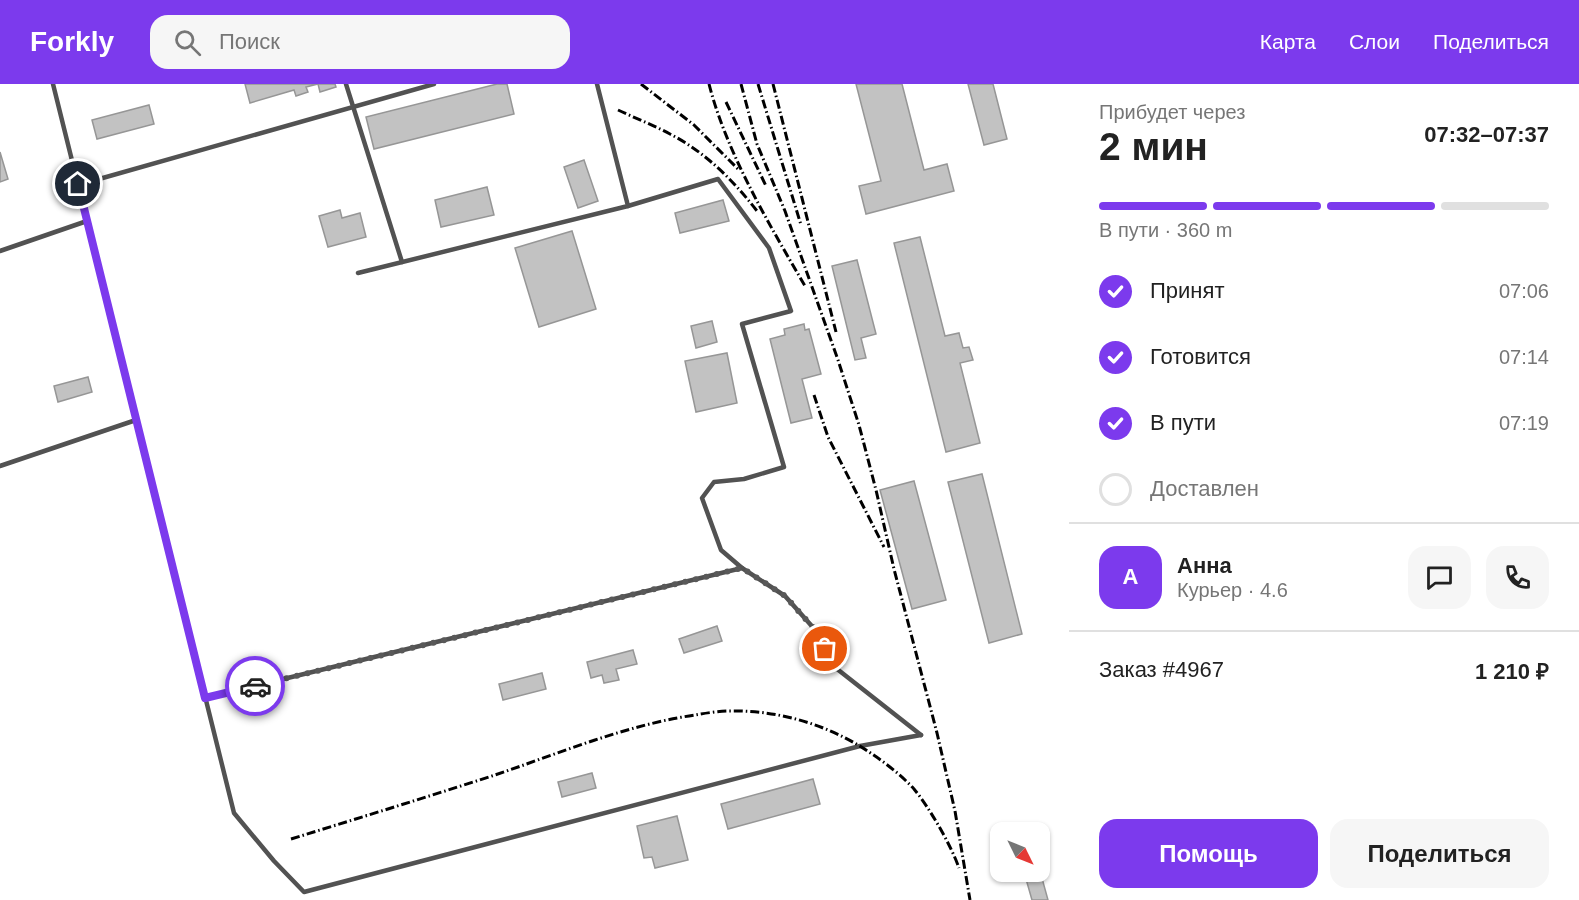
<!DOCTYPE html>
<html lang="ru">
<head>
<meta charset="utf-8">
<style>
  :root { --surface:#fff; --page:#f6f6f6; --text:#222; --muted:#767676; --line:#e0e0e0; --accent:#7c3aed }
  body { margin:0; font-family:Helvetica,sans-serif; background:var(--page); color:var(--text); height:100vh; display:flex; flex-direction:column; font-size:22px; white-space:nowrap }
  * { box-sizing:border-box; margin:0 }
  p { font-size:20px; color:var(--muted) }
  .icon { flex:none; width:33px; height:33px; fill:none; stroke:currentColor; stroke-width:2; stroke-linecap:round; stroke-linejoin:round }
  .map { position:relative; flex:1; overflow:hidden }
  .details { display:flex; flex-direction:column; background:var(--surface); width:510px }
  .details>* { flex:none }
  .needle { width:39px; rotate:133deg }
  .fabs { position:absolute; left:990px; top:738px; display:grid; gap:12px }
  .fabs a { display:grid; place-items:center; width:60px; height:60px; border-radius:12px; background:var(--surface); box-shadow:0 2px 4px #0004; font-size:30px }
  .pin { position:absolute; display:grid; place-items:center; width:51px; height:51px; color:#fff; margin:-26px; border:3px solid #fff; border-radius:50%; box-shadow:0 2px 6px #0007 }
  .courier { position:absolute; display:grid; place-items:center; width:60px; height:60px; margin:-30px; border:4px solid #7c3aed; border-radius:50%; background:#fff; color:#222; box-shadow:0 2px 8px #0007 }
  .headline em { font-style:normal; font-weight:800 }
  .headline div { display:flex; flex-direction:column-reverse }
  .headline { display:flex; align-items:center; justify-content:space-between; height:102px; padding:0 30px }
  h1 { font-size:39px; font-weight:800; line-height:45px }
  .bar { display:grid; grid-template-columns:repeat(4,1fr); gap:9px 6px; align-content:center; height:72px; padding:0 30px }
  .bar i { height:8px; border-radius:4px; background:var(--line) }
  .bar .current { background:var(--accent) }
  .bar p { grid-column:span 4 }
  .line { display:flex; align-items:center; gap:15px; padding:0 30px; border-top:2px solid var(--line) }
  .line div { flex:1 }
  .round { display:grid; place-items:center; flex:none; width:63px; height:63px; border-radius:18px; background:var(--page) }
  ol { padding:0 30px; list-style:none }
  li { display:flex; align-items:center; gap:18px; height:66px }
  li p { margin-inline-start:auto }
  li .icon { padding:6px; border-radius:50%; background:var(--accent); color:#fff; stroke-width:4 }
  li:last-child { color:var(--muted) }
  li i { width:33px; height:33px; border:3px solid var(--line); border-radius:50% }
  .cta { display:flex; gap:12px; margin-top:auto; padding:12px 30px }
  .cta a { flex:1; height:69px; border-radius:18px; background:var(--accent); color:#fff; font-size:24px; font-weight:800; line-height:69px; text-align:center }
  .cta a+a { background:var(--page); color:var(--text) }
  header { display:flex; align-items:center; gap:36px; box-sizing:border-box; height:84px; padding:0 30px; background:var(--accent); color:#fff }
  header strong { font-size:28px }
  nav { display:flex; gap:33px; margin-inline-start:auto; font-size:21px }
  .search { width:420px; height:54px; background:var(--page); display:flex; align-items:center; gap:15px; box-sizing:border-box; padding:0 21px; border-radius:18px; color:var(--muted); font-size:22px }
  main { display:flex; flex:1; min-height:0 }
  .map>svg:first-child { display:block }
  .building { fill:#c2c2c2; stroke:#969696; stroke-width:1.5 }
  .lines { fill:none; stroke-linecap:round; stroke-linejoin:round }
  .service { stroke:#525252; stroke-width:4.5 }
  .rail { stroke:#000; stroke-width:3; stroke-dasharray:9 3 1.5 3; stroke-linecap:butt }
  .done { stroke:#595959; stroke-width:6; stroke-dasharray:0 10.8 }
  .route { stroke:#7c3aed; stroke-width:8 }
</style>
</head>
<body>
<header>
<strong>Forkly</strong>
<div class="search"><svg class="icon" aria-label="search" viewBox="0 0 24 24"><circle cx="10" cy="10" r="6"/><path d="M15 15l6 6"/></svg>Поиск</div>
<nav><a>Карта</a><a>Слои</a><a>Поделиться</a></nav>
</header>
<main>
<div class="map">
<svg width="1069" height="816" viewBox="0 0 1069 816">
  <rect width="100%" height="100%" fill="#fff"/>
  <g class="building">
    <polygon points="245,0 335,0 336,3 320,8 318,0 306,3 308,8 296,12 294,6 250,19"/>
    <polygon points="497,0 507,0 514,30 374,65 366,33"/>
    <polygon points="856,0 902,0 924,86 947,80 954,107 866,130 859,102 881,97"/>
    <polygon points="968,0 993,0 1007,55 984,61"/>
    <polygon points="149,21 154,40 97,55 92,36"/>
    <polygon points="0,68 8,95 0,98"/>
    <polygon points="584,76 598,117 578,124 564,83"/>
    <polygon points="487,103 494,131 441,143 435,116"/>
    <polygon points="723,116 729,137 680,149 675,129"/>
    <polygon points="340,126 342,134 360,129 366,153 328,163 319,132"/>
    <polygon points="572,147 596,225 539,243 515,164"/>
    <polygon points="920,153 945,252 959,249 963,264 969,263 973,276 960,279 980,359 946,368 894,159"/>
    <polygon points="857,176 876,250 861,254 866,274 855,276 832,182"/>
    <polygon points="712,237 717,258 696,264 691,242"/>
    <polygon points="804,240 805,246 809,245 821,290 802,295 812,334 791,339 770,255 785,251 784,245"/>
    <polygon points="727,269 737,319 696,328 685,277"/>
    <polygon points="88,293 92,308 58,318 54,302"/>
    <polygon points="982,390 1022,550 989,559 948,398"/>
    <polygon points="914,397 946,516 912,525 880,406"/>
    <polygon points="717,542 722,557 684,569 679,555"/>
    <polygon points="633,566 637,580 616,585 619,596 604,599 602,591 591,594 587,578"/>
    <polygon points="542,589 546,605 503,616 499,600"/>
    <polygon points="592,689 596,704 562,713 558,698"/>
    <polygon points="813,695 820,720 728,745 721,720"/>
    <polygon points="677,732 688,776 655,784 652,773 644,774 637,742"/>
    <polygon points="1040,787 1048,816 1032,816 1024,788"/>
  </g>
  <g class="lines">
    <g class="service">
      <polyline points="53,0 234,729 274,777 304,808 860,662 921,651"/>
      <polyline points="346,0 402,178"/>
      <polyline points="78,101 434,0"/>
      <polyline points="628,122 718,95 769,164 791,227 742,240 784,383 744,395 714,398 702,414 721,466 742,484 785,512 818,549 832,581 921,651"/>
      <polyline points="0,167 87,137"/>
      <polyline points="358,189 628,122 597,0"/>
      <polyline points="0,382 136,336"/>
      <polyline points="205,614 742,484"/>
    </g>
    <g class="rail">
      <polyline points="641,0 694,41 738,85"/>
      <path d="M709,0c18,70 60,140 96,202"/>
      <polyline points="741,0 757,60 785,127 838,276 859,341 876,406 894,485 937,649 955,727 970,816"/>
      <polyline points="758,0 801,141"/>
      <polyline points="773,0 836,248"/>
      <polyline points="726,18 766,102"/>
      <path d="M618,26c17,8 35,15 52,24 35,18 63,46 87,77"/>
      <polyline points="814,311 828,353 884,463"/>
      <path d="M291,755c68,-21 136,-42 204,-64 65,-22 131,-50 200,-60 11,-2 24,-4 36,-4 49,-1 101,15 141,43 15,10 30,22 42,35 15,18 37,56 45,79"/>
    </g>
  </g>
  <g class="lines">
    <polyline class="done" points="255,602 742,484 785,512 818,549 825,565"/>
    <polyline class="route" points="78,100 205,614 255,602"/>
  </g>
</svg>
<div class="fabs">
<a><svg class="needle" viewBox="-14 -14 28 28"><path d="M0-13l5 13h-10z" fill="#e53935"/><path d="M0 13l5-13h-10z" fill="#767676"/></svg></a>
</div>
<div class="pin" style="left:825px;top:565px;background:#ea580c"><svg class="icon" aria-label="bag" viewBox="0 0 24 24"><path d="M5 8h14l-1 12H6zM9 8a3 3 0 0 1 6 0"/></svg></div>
<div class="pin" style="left:78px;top:100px;background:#1f2937"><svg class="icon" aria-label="home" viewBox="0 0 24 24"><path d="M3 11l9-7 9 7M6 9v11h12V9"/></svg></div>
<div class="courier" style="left:255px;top:602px"><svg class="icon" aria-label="car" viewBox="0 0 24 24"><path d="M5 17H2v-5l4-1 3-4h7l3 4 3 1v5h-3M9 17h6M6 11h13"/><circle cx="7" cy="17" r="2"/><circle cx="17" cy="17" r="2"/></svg></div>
</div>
<section class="details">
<div class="headline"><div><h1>2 мин</h1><p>Прибудет через</p></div><em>07:32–07:37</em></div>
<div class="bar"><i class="current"></i><i class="current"></i><i class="current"></i><i></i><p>В пути · 360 m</p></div>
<ol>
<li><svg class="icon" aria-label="check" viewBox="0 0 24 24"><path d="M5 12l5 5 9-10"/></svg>Принят<p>07:06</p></li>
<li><svg class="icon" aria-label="check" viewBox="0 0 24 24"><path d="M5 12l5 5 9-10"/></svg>Готовится<p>07:14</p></li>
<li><svg class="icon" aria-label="check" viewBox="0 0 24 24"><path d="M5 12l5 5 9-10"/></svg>В пути<p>07:19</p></li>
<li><i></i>Доставлен</li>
</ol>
<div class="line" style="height:108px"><b class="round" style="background:var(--accent);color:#fff">А</b><div><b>Анна</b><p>Курьер · 4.6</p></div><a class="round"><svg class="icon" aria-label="chat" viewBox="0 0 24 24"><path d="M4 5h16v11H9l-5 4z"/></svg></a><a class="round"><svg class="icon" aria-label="phone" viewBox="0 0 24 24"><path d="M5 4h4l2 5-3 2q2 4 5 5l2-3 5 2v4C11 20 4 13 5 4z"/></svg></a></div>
<div class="line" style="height:78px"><div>Заказ #4967</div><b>1 210 ₽</b></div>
<div class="cta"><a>Помощь</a><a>Поделиться</a></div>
</section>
</main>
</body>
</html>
